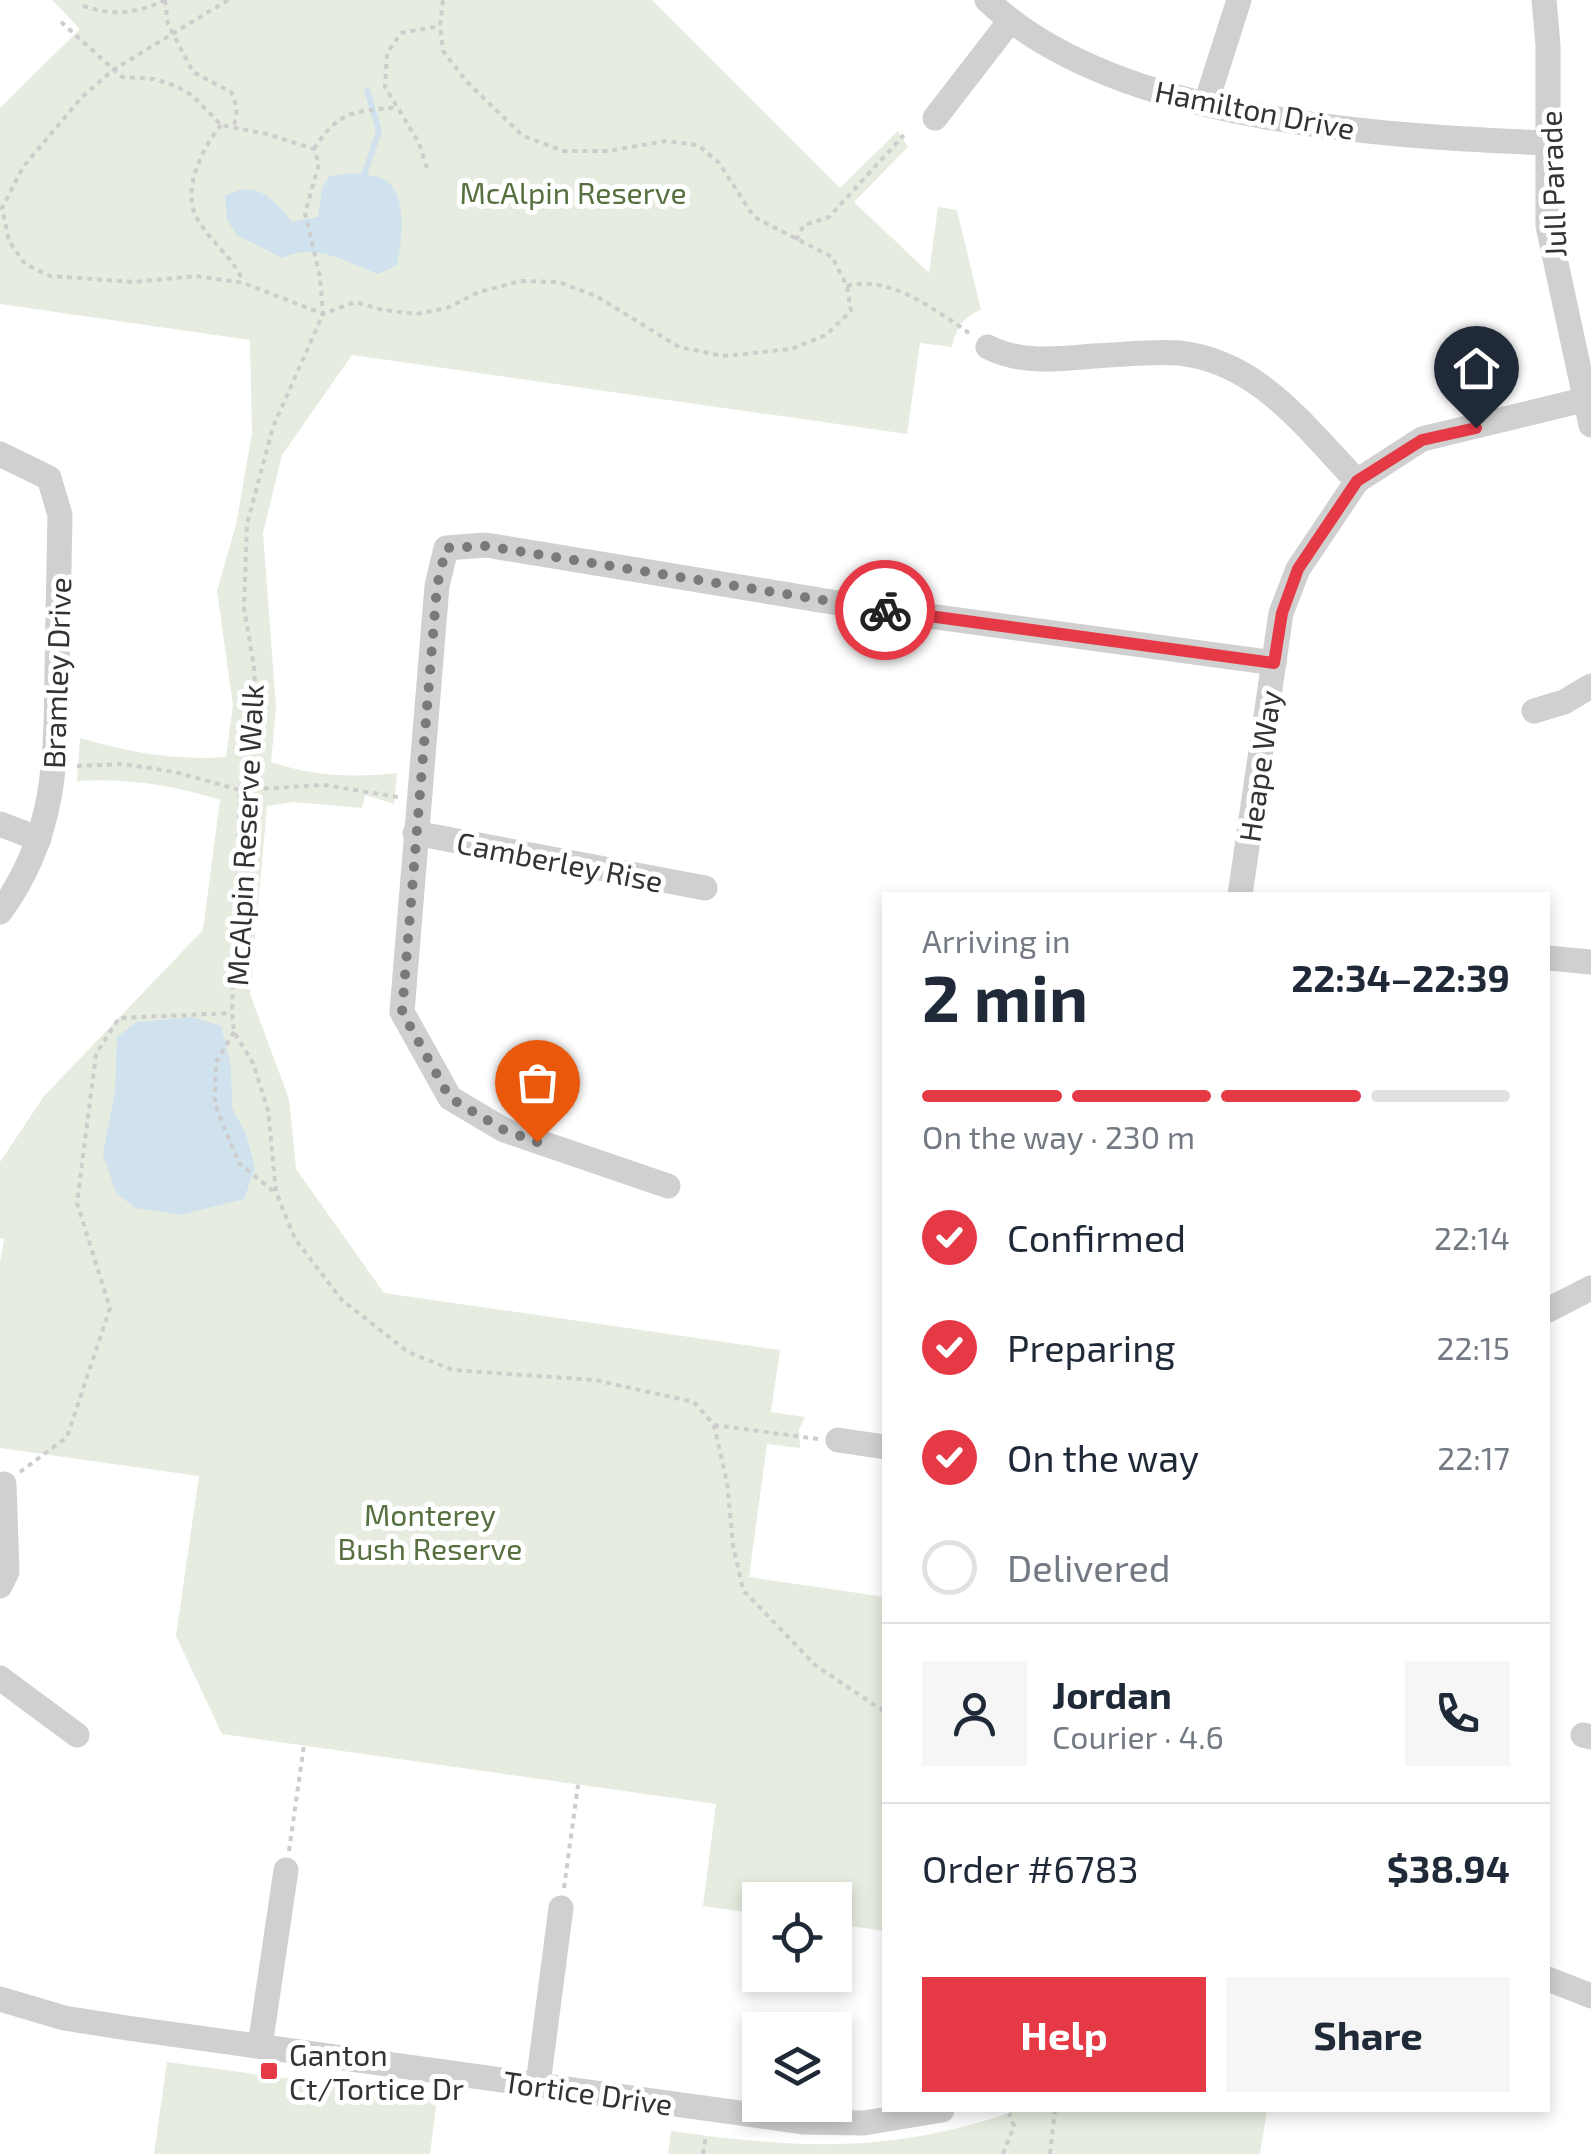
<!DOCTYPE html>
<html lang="en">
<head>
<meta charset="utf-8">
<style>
  :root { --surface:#fff; --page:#f6f6f7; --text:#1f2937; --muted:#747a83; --line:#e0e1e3; --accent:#e63946 }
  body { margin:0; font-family:"Exo 2",sans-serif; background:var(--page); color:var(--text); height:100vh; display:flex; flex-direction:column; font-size:38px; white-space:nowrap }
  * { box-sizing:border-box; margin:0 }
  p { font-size:32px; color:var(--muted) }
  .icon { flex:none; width:55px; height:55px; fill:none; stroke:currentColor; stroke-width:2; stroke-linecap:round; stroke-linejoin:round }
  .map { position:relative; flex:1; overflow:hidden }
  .drawer { position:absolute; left:882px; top:892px; width:668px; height:1220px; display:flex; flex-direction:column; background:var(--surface); border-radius:0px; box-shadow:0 5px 15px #0003 }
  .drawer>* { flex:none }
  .controls { position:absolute; left:742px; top:1882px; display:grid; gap:20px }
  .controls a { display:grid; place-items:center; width:110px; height:110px; border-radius:0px; background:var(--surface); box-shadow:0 5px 15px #0003; font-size:50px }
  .pin { position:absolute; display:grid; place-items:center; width:85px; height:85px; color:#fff; margin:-102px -42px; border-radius:50% 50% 50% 0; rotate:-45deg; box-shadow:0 0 10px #0007 }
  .pin .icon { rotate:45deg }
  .courier { position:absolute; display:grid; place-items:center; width:100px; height:100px; margin:-50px; border:8px solid #e63946; border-radius:50%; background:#fff; color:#222; box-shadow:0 2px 12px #0007 }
  .overview em { font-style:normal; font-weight:700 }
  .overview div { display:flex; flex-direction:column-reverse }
  .overview { display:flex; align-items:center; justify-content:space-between; height:170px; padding:0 40px }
  h1 { font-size:65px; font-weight:700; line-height:75px }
  .bar { display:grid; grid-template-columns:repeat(4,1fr); gap:15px 10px; align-content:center; height:120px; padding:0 40px }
  .bar i { height:12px; border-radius:8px; background:var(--line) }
  .bar .on { background:var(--accent) }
  .bar p { grid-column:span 4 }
  .line { display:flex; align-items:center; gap:25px; padding:0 40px; border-top:2px solid var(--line) }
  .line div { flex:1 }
  .round { display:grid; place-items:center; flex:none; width:105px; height:105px; border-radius:0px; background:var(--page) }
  ol { padding:0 40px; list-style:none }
  li { display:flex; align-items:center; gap:30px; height:110px }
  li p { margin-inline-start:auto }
  li .icon { padding:10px; border-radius:50%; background:var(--accent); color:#fff; stroke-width:4 }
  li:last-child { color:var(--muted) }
  li i { width:55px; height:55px; border:5px solid var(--line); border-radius:50% }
  .primary-button { display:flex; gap:20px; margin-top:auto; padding:20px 40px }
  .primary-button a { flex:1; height:115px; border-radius:0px; background:var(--accent); color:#fff; font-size:40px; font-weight:700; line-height:115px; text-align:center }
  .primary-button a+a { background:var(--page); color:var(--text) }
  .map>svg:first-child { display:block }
  .green { fill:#e6ecdf }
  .water { fill:#cfe2ee }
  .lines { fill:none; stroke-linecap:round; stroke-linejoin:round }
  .stream { stroke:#cfe2ee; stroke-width:6 }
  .path { stroke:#cdcdcd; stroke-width:4; stroke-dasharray:5 5; stroke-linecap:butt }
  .street { stroke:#d0d0d0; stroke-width:25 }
  .done { stroke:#7a7a7a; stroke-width:10; stroke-dasharray:0 18 }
  .route { stroke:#e63946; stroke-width:12 }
  .poi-dot { fill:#e63946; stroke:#fff; stroke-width:4 }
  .labels { text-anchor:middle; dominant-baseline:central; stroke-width:10; stroke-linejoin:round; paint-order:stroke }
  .street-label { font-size:30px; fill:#333; stroke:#fff }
  .park-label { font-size:30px; fill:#56703f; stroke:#fff }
  .poi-label { font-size:30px; fill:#333; stroke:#fff; text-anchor:start }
</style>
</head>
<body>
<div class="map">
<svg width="1591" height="2154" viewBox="0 0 1591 2154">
  <rect width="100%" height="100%" fill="#fff"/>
  <g class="green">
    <path d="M52,0h600l188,188 58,-57 10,16 -54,55 75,71 9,-66 19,3 24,100c-18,7 -25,18 -29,37l-32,-4 -13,91 -555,-79 -70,100 -19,78 13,174 -5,55c40,14 83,16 126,11l-3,31 -29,-9 -3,13 -68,-6 -27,4 -17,188 39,105 7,70 88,124 396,57 -9,62 34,5 -6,12 1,19 -33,-4 -18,133 136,20v334l-50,-7v-24h-75v14l-57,-8 13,-102 -494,-70 -46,-98 23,-160 -199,-28v-185l4,-24 -4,-1v-76l44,-66 159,-166 17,-130c-46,-15 -95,-22 -143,-19l3,-43c47,14 97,23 146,19l7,-52 -16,-114 19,-66 16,-92 -2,-93 -250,-36v-196l80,-79z"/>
    <polygon points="167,2062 437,2099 430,2154 154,2154"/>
    <path d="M1017,2110h250l-7,44h-592l3,-23c127,18 224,23 346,-21z"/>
  </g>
  <g class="water">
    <path d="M353,173c9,2 24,2 32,7 23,14 17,62 12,85l-19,9c-33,-12 -62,-32 -96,-16l-45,-23 -10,-15 -2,-24c32,-17 48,2 67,26l26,-5 4,-30 8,-11z"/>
    <polygon points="192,1017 221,1026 231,1065 232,1108 246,1134 255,1168 244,1199 181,1215 136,1208 116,1193 103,1154 115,1091 117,1037 137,1022"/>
  </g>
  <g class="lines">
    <polyline class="stream" points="364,175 379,131 367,90"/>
    <g class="path">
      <polyline points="165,0 168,24 193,72 231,92 237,108 234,128"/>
      <polyline points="228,0 113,70 81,98 23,167 2,208 9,241 25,264 50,276 134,282 196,276 244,283 323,314 355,302 383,310 416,314 447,308 479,292 521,281 559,282 598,297 679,347 723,356 791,349 826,335 851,311 847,286 832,257 754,217 719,163 698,145 666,141 608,151 564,151 523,136 466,81 443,51 440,26 443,0"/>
      <path d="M83,6c33,10 51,8 82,-6"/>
      <polyline points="61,22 122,77 154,79 176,86 193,96 221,125 267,134 314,149 319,164 305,213 320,277 323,314 273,427 247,524 244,608 254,667 256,707 240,790 232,1013 234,1032 253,1063 268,1110 276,1192 295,1239 342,1300 408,1352 453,1370 595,1380 694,1402 714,1425 727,1482 733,1545 743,1590 815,1665 885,1712"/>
      <path d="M221,125c-18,22 -40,65 -24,93 13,24 35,38 46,63"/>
      <path d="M314,149c25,-39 39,-37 83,-42"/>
      <polyline points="427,168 419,143 385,87 387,53 401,33 440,26"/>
      <polyline points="796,240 804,225 829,217 904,135"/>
      <path d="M847,286c41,-12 89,24 122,47"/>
      <polyline points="77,766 124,764 175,772 240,790 324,785 398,797"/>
      <polyline points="234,1032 216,1062 215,1105 239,1163 273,1191"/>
      <polyline points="714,1425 818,1439"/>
      <polyline points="20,1472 67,1437 110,1308 77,1203 96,1054 119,1018 231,1013"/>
      <polyline points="289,1851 304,1745"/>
      <polyline points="564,1888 578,1785"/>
      <polyline points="703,2154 706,2135"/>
      <polyline points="1003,2154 1014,2126 1009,2113"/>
      <polyline points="1050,2154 1055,2110"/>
    </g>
    <g class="street">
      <path d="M987,0c127,121 392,136 560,143"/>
      <polyline points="1544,0 1548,45 1548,226 1591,425"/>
      <polyline points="1206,103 1239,0"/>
      <polyline points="935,118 1010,21"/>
      <path d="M988,347c33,17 70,12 106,9 27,-1 58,-5 85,-3 79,8 127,75 178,128"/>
      <path d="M0,454l49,24 11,37c-1,52 -2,103 -3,155 -1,91 -1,166 -57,242"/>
      <polyline points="1534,711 1564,702 1591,686"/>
      <polyline points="0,824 39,839"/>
      <polyline points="415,833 705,888"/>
      <polyline points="1240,895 1281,613 1298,569 1357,481 1422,439 1583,400"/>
      <polyline points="1548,958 1591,962"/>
      <polyline points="668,1186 504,1130 450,1098 402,1012 437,586 446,548 486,545 856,606 1274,663"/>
      <polyline points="1548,1310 1591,1288"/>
      <polyline points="838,1440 885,1447"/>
      <polyline points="0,1586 7,1572 4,1484"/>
      <polyline points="0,1678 77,1735"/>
      <polyline points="1583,1735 1591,1737"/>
      <polyline points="1548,1979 1591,1996"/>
      <polyline points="0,1999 64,2018 134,2029 804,2122 864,2123 942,2110"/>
      <polyline points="260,2046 286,1870"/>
      <polyline points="538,2084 561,1908"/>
    </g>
  </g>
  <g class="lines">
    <polyline class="done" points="537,1142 504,1130 450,1098 402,1012 437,586 446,548 486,546 885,610"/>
    <polyline class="route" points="885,610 1274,663 1282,613 1298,569 1357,481 1422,440 1476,428"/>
  </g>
  <rect class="poi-dot" x="259" y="2061" width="20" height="20" rx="5"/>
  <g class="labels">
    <g class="street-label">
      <text transform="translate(1255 109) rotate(11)">Hamilton Drive</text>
      <text transform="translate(1552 184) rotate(-92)">Jull Parade</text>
      <text transform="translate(56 673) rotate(-88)">Bramley Drive</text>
      <text transform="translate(1259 766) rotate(-82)">Heape Way</text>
      <text transform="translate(244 835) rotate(-87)">McAlpin Reserve Walk</text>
      <text transform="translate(560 861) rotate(11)">Camberley Rise</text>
      <text transform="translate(588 2092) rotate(8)">Tortice Drive</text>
    </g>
    <g class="park-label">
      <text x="573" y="192">McAlpin Reserve</text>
      <text x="430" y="1514">Monterey<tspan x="430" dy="34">Bush Reserve</tspan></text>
    </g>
    <g class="poi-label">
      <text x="289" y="2054">Ganton<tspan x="289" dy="34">Ct/Tortice Dr</tspan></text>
    </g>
  </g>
</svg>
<div class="controls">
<a><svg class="icon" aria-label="locate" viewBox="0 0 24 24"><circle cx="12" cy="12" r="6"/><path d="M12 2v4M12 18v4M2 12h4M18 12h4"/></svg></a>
<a><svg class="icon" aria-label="layers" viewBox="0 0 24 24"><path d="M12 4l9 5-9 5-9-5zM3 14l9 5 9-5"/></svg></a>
</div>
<div class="pin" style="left:537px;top:1142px;background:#ea580c"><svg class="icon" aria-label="bag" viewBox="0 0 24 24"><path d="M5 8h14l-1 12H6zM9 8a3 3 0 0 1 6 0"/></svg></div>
<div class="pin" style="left:1476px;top:428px;background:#1f2937"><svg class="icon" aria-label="home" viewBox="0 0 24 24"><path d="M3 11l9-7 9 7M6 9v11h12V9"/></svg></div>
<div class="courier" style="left:885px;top:610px"><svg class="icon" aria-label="bike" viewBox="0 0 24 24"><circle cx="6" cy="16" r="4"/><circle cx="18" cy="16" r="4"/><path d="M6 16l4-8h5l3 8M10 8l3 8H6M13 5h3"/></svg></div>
<section class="drawer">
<div class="overview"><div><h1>2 min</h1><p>Arriving in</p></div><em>22:34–22:39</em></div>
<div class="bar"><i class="on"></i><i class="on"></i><i class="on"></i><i></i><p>On the way · 230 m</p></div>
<ol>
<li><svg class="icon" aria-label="check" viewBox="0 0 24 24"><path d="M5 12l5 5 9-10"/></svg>Confirmed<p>22:14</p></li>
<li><svg class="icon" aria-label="check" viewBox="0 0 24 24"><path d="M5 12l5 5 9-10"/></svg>Preparing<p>22:15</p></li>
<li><svg class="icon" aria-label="check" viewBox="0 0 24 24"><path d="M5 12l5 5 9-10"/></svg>On the way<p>22:17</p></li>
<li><i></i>Delivered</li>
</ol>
<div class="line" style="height:180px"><a class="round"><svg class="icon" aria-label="person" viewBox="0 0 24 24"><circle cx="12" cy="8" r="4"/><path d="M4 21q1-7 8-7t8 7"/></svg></a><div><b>Jordan</b><p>Courier · 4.6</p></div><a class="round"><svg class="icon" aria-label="phone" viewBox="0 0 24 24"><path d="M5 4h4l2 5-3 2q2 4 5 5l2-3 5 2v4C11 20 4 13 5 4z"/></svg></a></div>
<div class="line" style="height:130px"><div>Order #6783</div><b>$38.94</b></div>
<div class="primary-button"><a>Help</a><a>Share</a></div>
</section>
</div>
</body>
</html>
